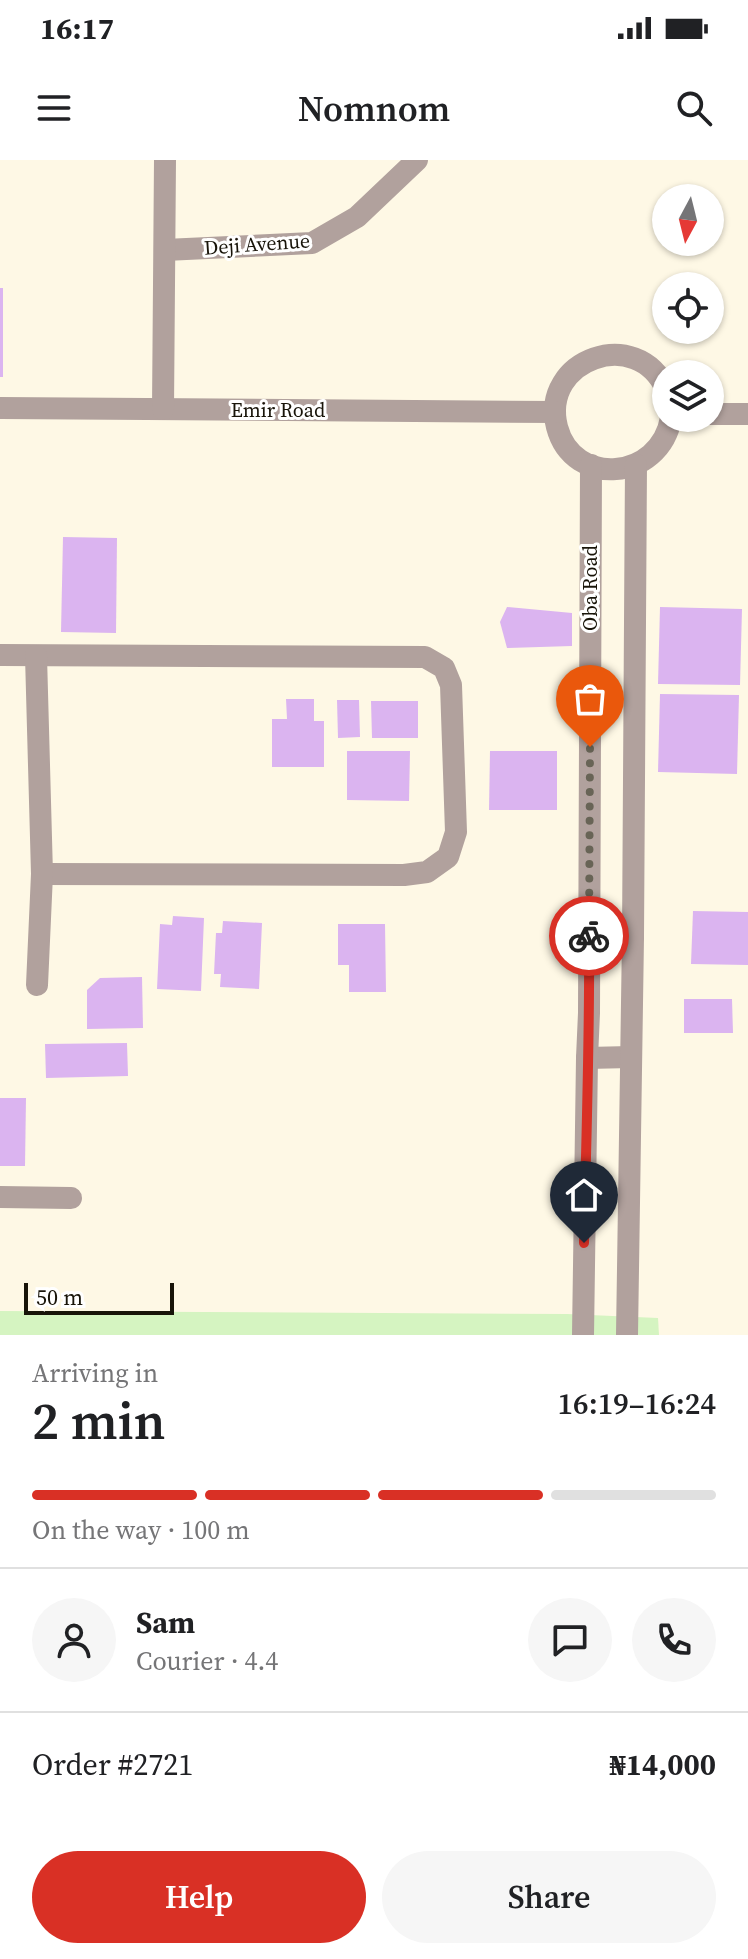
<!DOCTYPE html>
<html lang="en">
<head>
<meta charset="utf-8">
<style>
  :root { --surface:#fff; --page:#f6f6f6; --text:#202124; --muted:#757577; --line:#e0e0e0; --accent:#d93025 }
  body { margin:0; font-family:"Source Serif 4",serif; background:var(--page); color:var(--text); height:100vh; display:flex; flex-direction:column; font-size:30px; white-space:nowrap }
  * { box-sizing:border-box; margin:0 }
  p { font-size:26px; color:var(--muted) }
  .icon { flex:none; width:44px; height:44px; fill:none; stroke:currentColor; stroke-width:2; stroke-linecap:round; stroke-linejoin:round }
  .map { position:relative; height:1175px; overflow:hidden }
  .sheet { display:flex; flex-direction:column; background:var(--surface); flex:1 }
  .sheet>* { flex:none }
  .needle { width:52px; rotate:187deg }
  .controls { position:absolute; left:652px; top:24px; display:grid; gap:16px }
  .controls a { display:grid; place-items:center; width:72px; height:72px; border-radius:50%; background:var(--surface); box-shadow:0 2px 6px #0004; font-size:40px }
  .scale { position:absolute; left:24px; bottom:20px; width:150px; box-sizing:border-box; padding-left:8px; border:4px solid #181409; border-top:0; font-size:22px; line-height:28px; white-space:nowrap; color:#181409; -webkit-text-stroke:6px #fff; paint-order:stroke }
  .pin { position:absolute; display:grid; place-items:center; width:68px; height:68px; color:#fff; margin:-82px -34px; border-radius:50% 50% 50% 0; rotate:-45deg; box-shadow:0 0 8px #0007 }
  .pin .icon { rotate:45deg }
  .courier { position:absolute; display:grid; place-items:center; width:80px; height:80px; margin:-40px; border:6px solid #d93025; border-radius:50%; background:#fff; color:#222; box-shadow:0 2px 10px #0007 }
  .headline em { font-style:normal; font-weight:600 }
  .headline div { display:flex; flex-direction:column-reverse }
  .headline { display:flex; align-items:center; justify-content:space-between; height:136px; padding:0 32px }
  h1 { font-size:52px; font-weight:600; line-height:60px }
  .bar { display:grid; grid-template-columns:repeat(4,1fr); gap:12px 8px; align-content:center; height:96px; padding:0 32px }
  .bar i { height:10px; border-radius:6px; background:var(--line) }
  .bar .on { background:var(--accent) }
  .bar p { grid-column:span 4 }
  .line { display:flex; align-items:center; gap:20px; padding:0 32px; border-top:2px solid var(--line) }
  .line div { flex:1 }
  .round { display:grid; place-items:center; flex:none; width:84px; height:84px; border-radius:42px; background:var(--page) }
  .button { display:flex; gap:16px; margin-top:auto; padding:16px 32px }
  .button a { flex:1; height:92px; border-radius:48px; background:var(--accent); color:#fff; font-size:32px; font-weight:600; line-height:92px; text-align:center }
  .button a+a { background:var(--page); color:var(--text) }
  .status { display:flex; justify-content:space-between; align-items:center; height:56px; padding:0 40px; background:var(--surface); direction:ltr }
  .status svg { height:22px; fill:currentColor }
  header { display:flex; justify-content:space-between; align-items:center; height:104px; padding:0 32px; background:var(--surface); font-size:36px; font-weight:600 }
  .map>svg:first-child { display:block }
  .green { fill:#d5f4c1 }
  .building { fill:#dbb4f0 }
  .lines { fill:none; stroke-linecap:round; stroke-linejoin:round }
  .minor { stroke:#b1a19d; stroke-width:22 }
  .done { stroke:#686456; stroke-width:8; stroke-dasharray:0 14.4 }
  .route { stroke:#d93025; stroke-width:10 }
  .labels { text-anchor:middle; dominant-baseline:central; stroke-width:6; stroke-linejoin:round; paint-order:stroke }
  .street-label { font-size:20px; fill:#181409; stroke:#fff }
</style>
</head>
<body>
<div class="status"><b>16:17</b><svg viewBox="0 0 49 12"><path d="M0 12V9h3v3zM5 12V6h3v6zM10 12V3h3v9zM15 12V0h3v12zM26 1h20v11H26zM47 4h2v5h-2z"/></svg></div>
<header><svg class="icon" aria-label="menu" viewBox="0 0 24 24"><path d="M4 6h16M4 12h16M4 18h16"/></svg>Nomnom<svg class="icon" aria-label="search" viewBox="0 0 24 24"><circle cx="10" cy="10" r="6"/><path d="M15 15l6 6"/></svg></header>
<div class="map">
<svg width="748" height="1175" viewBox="0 0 748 1175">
  <rect width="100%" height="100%" fill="#fef8e5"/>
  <polygon class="green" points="0,1151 567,1154 658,1158 659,1175 0,1175"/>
  <g class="building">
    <rect x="0" y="128" width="3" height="89"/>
    <polygon points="63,377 117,378 116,473 61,472"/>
    <polygon points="507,447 572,453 572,486 507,488 500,462"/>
    <polygon points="660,447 742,449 740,525 658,524"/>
    <polygon points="660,534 739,535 737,614 658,612"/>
    <polygon points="286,539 314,539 314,561 324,561 324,607 272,607 272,559 287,559"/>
    <polygon points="337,540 359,540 360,577 338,578"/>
    <polygon points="371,541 418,541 418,578 372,578"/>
    <polygon points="347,591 410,591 409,641 347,640"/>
    <polygon points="490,591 557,591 557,650 489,650"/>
    <polygon points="693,751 748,752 748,805 691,804"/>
    <polygon points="173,756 204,758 201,831 157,829 160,764 172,765"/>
    <polygon points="223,761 262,763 259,829 220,827 221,814 214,814 216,773 222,773"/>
    <polygon points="338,764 385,764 386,832 349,832 349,805 338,805"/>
    <polygon points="142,817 143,868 87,869 87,830 100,818"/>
    <polygon points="684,839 732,839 733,873 684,873"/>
    <polygon points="127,883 128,916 46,918 45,884"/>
    <polygon points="0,938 26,938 25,1006 0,1006"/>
  </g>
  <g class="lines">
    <g class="minor">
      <polyline points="165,90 312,83 357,57 417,0"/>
      <path d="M666,229c-29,-64 -126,-30 -109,38 16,61 103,54 114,-9"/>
      <polyline points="0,248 555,252"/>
      <polyline points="163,249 165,0"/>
      <polyline points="710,254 748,254"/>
      <polyline points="0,495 425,497 444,508 451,525 456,672 448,697 427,712 404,715 42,714"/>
      <polyline points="36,496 42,714 37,825"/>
      <polyline points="589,774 633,777"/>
      <polyline points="587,898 631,897"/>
      <polyline points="0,1037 71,1038"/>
      <polyline points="583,1175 587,898 589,853 591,305"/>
      <polyline points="627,1175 633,777 636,305"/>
    </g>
  </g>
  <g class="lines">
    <polyline class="done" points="589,776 590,587"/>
    <path class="route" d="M584,1083c2,-102 6,-205 5,-307"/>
  </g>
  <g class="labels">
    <g class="street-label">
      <text transform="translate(257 84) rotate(-4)">Deji Avenue</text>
      <text x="278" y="250">Emir Road</text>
      <text transform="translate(590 428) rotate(-90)">Oba Road</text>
    </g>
  </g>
</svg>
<div class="controls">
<a><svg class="needle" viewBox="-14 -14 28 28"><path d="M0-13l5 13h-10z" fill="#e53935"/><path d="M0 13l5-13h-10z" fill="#757577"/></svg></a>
<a><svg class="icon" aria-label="locate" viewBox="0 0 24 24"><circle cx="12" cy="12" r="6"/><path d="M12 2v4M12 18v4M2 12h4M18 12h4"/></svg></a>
<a><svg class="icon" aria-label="layers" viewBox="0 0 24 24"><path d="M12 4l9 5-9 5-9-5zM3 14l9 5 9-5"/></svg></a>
</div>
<div class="scale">50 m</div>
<div class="pin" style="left:590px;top:587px;background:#ea580c"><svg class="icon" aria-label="bag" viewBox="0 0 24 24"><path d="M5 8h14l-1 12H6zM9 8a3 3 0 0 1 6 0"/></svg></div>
<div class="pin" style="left:584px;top:1083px;background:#1f2937"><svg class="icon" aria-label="home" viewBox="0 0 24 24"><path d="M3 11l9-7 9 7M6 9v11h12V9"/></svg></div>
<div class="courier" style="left:589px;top:776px"><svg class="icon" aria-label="bike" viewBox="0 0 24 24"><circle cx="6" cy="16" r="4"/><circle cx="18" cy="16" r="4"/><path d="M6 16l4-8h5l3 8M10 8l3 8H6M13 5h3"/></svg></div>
</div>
<section class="sheet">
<div class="headline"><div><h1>2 min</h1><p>Arriving in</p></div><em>16:19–16:24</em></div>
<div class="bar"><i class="on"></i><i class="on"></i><i class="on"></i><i></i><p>On the way · 100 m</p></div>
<div class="line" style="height:144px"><a class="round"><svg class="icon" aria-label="person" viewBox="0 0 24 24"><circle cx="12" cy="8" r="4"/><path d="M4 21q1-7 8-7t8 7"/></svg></a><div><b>Sam</b><p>Courier · 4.4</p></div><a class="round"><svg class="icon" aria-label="chat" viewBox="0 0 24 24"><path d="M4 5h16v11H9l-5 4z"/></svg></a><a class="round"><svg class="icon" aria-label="phone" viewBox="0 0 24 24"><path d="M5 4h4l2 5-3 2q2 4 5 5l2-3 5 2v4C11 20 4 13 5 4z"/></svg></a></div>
<div class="line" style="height:104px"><div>Order #2721</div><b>₦14,000</b></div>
<div class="button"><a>Help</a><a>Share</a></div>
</section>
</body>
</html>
